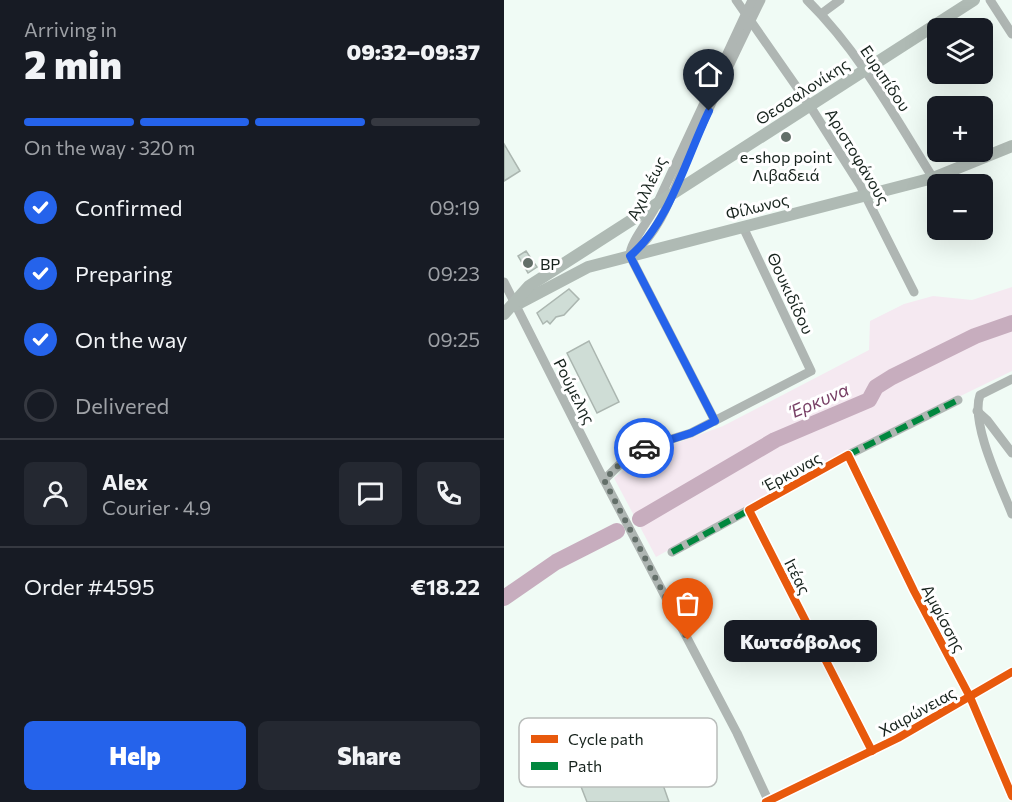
<!DOCTYPE html>
<html lang="en">
<head>
<meta charset="utf-8">
<style>
  :root { --surface:#171b24; --page:#242831; --text:#f1f3f6; --muted:#9ea1a6; --line:#363941; --accent:#2563eb }
  body { margin:0; font-family:Commissioner,sans-serif; background:var(--page); color:var(--text); height:100vh; display:flex; flex-direction:column; font-size:22px; white-space:nowrap }
  * { box-sizing:border-box; margin:0 }
  p { font-size:20px; color:var(--muted) }
  .icon { flex:none; width:33px; height:33px; fill:none; stroke:currentColor; stroke-width:2; stroke-linecap:round; stroke-linejoin:round }
  .map { position:relative; flex:1; overflow:hidden }
  .details { display:flex; flex-direction:column; background:var(--surface); width:504px }
  .details>* { flex:none }
  .fabs { position:absolute; left:423px; top:18px; display:grid; gap:12px }
  .fabs a { display:grid; place-items:center; width:66px; height:66px; border-radius:9px; background:var(--surface); box-shadow:0 6px 24px #0002; font-size:30px }
  .pin { position:absolute; display:grid; place-items:center; width:51px; height:51px; color:#fff; margin:-62px -26px; border-radius:50% 50% 50% 0; rotate:-45deg; box-shadow:0 0 6px #0007 }
  .pin .icon { rotate:45deg }
  .courier { position:absolute; display:grid; place-items:center; width:60px; height:60px; margin:-30px; border:4px solid #2563eb; border-radius:50%; background:#fff; color:#222; box-shadow:0 2px 8px #0007 }
  .bubble { position:absolute; height:42px; border-radius:9px; background:var(--surface); box-shadow:0 6px 24px #0002; font-size:20px; font-weight:800; line-height:42px; text-align:center }
  .overview em { font-style:normal; font-weight:800 }
  .overview div { display:flex; flex-direction:column-reverse }
  .overview { display:flex; align-items:center; justify-content:space-between; height:102px; padding:0 24px }
  h1 { font-size:39px; font-weight:800; line-height:45px }
  .bar { display:grid; grid-template-columns:repeat(4,1fr); gap:9px 6px; align-content:center; height:72px; padding:0 24px }
  .bar i { height:8px; border-radius:4px; background:var(--line) }
  .bar .on { background:var(--accent) }
  .bar p { grid-column:span 4 }
  .line { display:flex; align-items:center; gap:15px; padding:0 24px; border-top:2px solid var(--line) }
  .line div { flex:1 }
  .round { display:grid; place-items:center; flex:none; width:63px; height:63px; border-radius:9px; background:var(--page) }
  ol { padding:0 24px; list-style:none }
  li { display:flex; align-items:center; gap:18px; height:66px }
  li p { margin-inline-start:auto }
  li .icon { padding:6px; border-radius:50%; background:var(--accent); color:#fff; stroke-width:4 }
  li:last-child { color:var(--muted) }
  li i { width:33px; height:33px; border:3px solid var(--line); border-radius:50% }
  .button { display:flex; gap:12px; margin-top:auto; padding:12px 24px }
  .button a { flex:1; height:69px; border-radius:9px; background:var(--accent); color:#fff; font-size:24px; font-weight:800; line-height:69px; text-align:center }
  .button a+a { background:var(--page); color:var(--text) }
  main { display:flex; flex:1; min-height:0 }
  .map>svg:first-child { display:block }
  .green { fill:#f5e9f1 }
  .lines { fill:none; stroke-linecap:round; stroke-linejoin:round }
  .river { stroke:#c7adbe; stroke-width:16 }
  .building { fill:#cfddd6; stroke:#abb6b0; stroke-width:1.5 }
  .minor { stroke:#afb6b3; stroke-width:9 }
  .major { stroke:#afbab4; stroke-width:12 }
  .quiet { stroke:#00873e; stroke-width:6; stroke-dasharray:12 6; stroke-linecap:butt }
  .cycleway-casing { stroke:#fff; stroke-width:11 }
  .cycleway { stroke:#e8590c; stroke-width:8 }
  .done { stroke:#636f69; stroke-width:6; stroke-dasharray:0 10.8 }
  .route { stroke:#2563eb; stroke-width:8 }
  .poi-dot { fill:#636f69; stroke:#fff; stroke-width:2 }
  .labels { text-anchor:middle; dominant-baseline:central; stroke-width:6; stroke-linejoin:round; paint-order:stroke }
  .street-label { font-size:16px; fill:#17231d; stroke:#fff }
  .poi-label { font-size:16px; fill:#17231d; stroke:#fff }
  .water-label { font-size:18px; font-style:italic; fill:#784066; stroke:#fff }
  .key { fill:#fff; stroke:#b9bdbb; stroke-width:1.5 }
  .key-label { font-size:16px; fill:#17231d }
</style>
</head>
<body>
<main>
<section class="details">
<div class="overview"><div><h1>2 min</h1><p>Arriving in</p></div><em>09:32–09:37</em></div>
<div class="bar"><i class="on"></i><i class="on"></i><i class="on"></i><i></i><p>On the way · 320 m</p></div>
<ol>
<li><svg class="icon" aria-label="check" viewBox="0 0 24 24"><path d="M5 12l5 5 9-10"/></svg>Confirmed<p>09:19</p></li>
<li><svg class="icon" aria-label="check" viewBox="0 0 24 24"><path d="M5 12l5 5 9-10"/></svg>Preparing<p>09:23</p></li>
<li><svg class="icon" aria-label="check" viewBox="0 0 24 24"><path d="M5 12l5 5 9-10"/></svg>On the way<p>09:25</p></li>
<li><i></i>Delivered</li>
</ol>
<div class="line" style="height:108px"><a class="round"><svg class="icon" aria-label="person" viewBox="0 0 24 24"><circle cx="12" cy="8" r="4"/><path d="M4 21q1-7 8-7t8 7"/></svg></a><div><b>Alex</b><p>Courier · 4.9</p></div><a class="round"><svg class="icon" aria-label="chat" viewBox="0 0 24 24"><path d="M4 5h16v11H9l-5 4z"/></svg></a><a class="round"><svg class="icon" aria-label="phone" viewBox="0 0 24 24"><path d="M5 4h4l2 5-3 2q2 4 5 5l2-3 5 2v4C11 20 4 13 5 4z"/></svg></a></div>
<div class="line" style="height:78px"><div>Order #4595</div><b>€18.22</b></div>
<div class="button"><a>Help</a><a>Share</a></div>
</section>
<div class="map">
<svg width="508" height="802" viewBox="0 0 508 802">
  <rect width="100%" height="100%" fill="#f0fbf5"/>
  <polygon class="green" points="508,287 508,371 341,452 152,557 110,478 135,457 219,426 365,350 366,321 400,304 429,296 468,300"/>
  <g class="lines">
    <g class="river">
      <polyline points="136,519 271,440 365,400 372,387 388,377 471,336 508,323"/>
      <polyline points="0,598 52,562 113,531"/>
    </g>
  </g>
  <g class="building">
    <polygon points="0,144 16,171 0,181"/>
    <polygon points="22,251 33,267 24,273 14,256"/>
    <polygon points="65,289 75,299 60,315 52,317 46,324 43,321 39,324 33,313"/>
    <polygon points="85,341 115,402 93,413 63,353"/>
    <polygon points="150,759 165,802 83,802 76,784 109,773 107,767 116,764 118,770"/>
  </g>
  <g class="lines">
    <g class="minor">
      <polyline points="232,0 306,106 356,185 410,292"/>
      <path d="M303,0c52,51 88,117 126,178"/>
      <polyline points="486,0 508,34"/>
      <polyline points="317,14 336,0"/>
      <path d="M127,255c33,-26 43,-69 60,-106 22,-50 46,-100 70,-149"/>
      <path d="M126,256c-1,-13 21,-38 27,-52l95,-204"/>
      <polyline points="126,256 211,421"/>
      <polyline points="0,282 100,480 233,733 265,802"/>
      <path d="M508,379l-32,16c-10,28 21,91 32,119"/>
      <polyline points="473,411 483,420 508,453"/>
      <polyline points="344,455 410,591 466,697 508,796"/>
      <polyline points="100,480 122,458 142,447 187,433 307,371 239,227"/>
      <polyline points="245,510 368,751"/>
      <polyline points="168,552 344,455 454,400"/>
      <polyline points="264,801 394,738 508,672"/>
    </g>
    <g class="major">
      <polyline points="12,305 84,267 429,178 508,146"/>
      <polyline points="0,314 25,286 470,0"/>
    </g>
    <g class="quiet">
      <polyline points="344,455 454,400"/>
      <polyline points="168,552 245,510"/>
    </g>
    <g class="cycleway-casing">
      <g id="cycleway">
        <polyline points="368,751 245,510 344,455 410,591 466,697 508,796"/>
        <polyline points="262,802 394,738 508,672"/>
      </g>
    </g>
    <use href="#cycleway" class="cycleway"/>
  </g>
  <g class="lines">
    <polyline class="done" points="140,448 122,458 100,480 184,640"/>
    <path class="route" d="M140,448l47,-15 24,-12 -85,-165c39,-32 57,-100 79,-145"/>
  </g>
  <g class="poi-dot">
    <circle cx="282" cy="137" r="6"/>
    <circle cx="24" cy="263" r="6"/>
  </g>
  <g class="labels">
    <g class="street-label">
      <text transform="translate(382 78) rotate(56)">Ευριπίδου</text>
      <text transform="translate(298 91) rotate(-33)">Θεσσαλονίκης</text>
      <text transform="translate(354 156) rotate(59)">Αριστοφάνους</text>
      <text transform="translate(142 188) rotate(-64)">Αχιλλέως</text>
      <text transform="translate(253 206) rotate(-14)">Φίλωνος</text>
      <text transform="translate(287 293) rotate(65)">Θουκιδίδου</text>
      <text transform="translate(71 391) rotate(63)">Ρούμελης</text>
      <text transform="translate(288 471) rotate(-29)">Έρκυνας</text>
      <text transform="translate(294 576) rotate(63)">Ιτέας</text>
      <text transform="translate(440 618) rotate(62)">Αμφίσσης</text>
      <text transform="translate(413 711) rotate(-29)">Χαιρώνειας</text>
    </g>
    <g class="poi-label">
      <text x="282" y="156">e-shop point<tspan x="282" dy="18">Λιβαδειά</tspan></text>
      <text x="36" y="263" text-anchor="start">BP</text>
    </g>
    <g class="water-label">
      <text transform="translate(315 400) rotate(-23)">Έρκυνα</text>
    </g>
  </g>
  <rect x="15" y="718" width="198" height="69" rx="9" class="key"/>
  <rect x="27" y="735" width="27" height="8" fill="#e8590c"/>
  <rect x="27" y="762" width="27" height="8" fill="#00873e"/>
  <g class="key-label">
    <text x="64" y="745">Cycle path</text>
    <text x="64" y="772">Path</text>
  </g>
</svg>
<div class="fabs">
<a><svg class="icon" aria-label="layers" viewBox="0 0 24 24"><path d="M12 4l9 5-9 5-9-5zM3 14l9 5 9-5"/></svg></a>
<a>+</a>
<a>−</a>
</div>
<div class="pin" style="left:184px;top:640px;background:#ea580c"><svg class="icon" aria-label="bag" viewBox="0 0 24 24"><path d="M5 8h14l-1 12H6zM9 8a3 3 0 0 1 6 0"/></svg></div>
<div class="pin" style="left:205px;top:111px;background:#1f2937"><svg class="icon" aria-label="home" viewBox="0 0 24 24"><path d="M3 11l9-7 9 7M6 9v11h12V9"/></svg></div>
<div class="courier" style="left:140px;top:448px"><svg class="icon" aria-label="car" viewBox="0 0 24 24"><path d="M5 17H2v-5l4-1 3-4h7l3 4 3 1v5h-3M9 17h6M6 11h13"/><circle cx="7" cy="17" r="2"/><circle cx="17" cy="17" r="2"/></svg></div>
<div class="bubble" style="left:220px;top:620px;width:153px">Κωτσόβολος</div>
</div>
</main>
</body>
</html>
